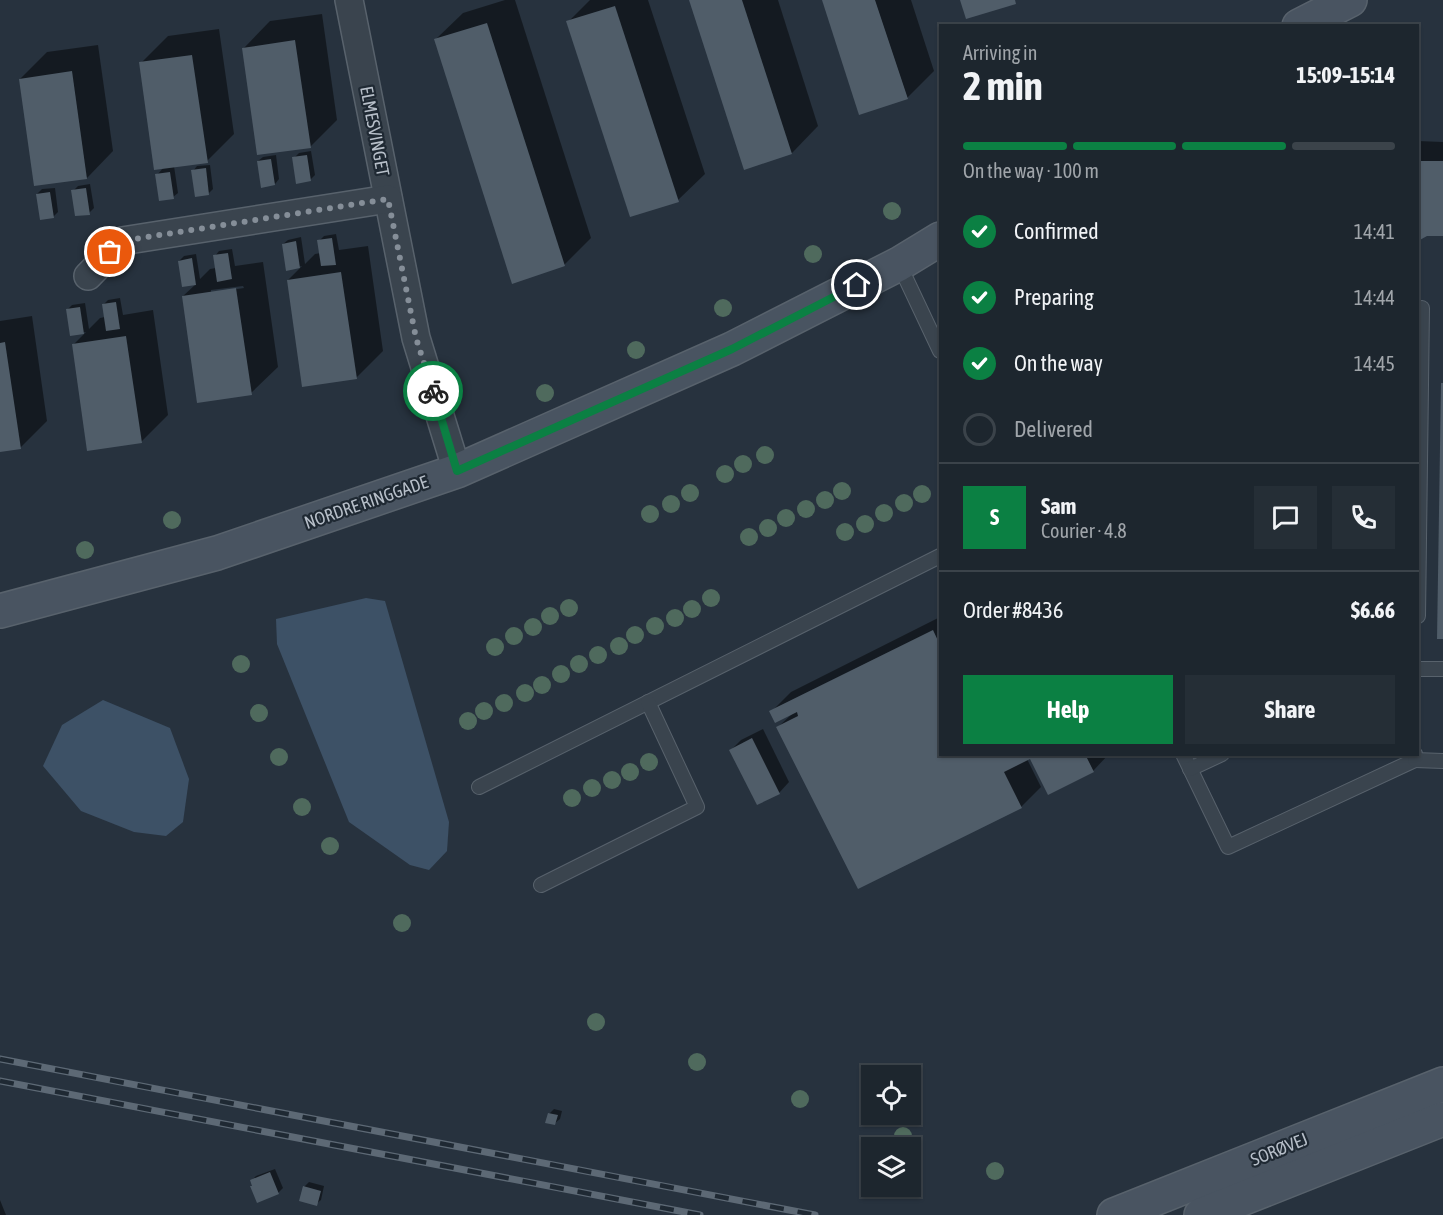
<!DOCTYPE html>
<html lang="en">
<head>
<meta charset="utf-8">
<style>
  :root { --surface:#1d262e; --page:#252e36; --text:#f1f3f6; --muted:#a0a5aa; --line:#3b434a; --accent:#0b8043 }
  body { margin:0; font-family:"Asap Condensed",sans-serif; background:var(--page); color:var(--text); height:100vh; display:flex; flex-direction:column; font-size:22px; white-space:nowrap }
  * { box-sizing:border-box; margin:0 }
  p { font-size:20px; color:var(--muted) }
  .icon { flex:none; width:33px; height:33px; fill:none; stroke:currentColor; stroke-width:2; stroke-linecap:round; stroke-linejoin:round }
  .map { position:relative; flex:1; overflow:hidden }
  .panel { position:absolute; left:939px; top:24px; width:480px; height:732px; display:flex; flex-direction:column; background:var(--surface); border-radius:0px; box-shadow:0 2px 4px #0004,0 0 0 2px var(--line) }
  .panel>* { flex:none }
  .fabs { position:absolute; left:861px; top:1065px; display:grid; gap:12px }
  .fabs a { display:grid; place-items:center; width:60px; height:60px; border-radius:0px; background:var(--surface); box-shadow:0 2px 4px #0004,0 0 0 2px var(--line); font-size:30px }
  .pin { position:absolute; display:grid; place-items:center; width:51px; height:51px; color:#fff; margin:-26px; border:3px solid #fff; border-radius:50%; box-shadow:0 2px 6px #0007 }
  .courier { position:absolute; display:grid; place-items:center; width:60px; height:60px; margin:-30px; border:4px solid #0b8043; border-radius:50%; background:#fff; color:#222; box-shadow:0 2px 8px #0007 }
  .summary em { font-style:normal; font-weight:700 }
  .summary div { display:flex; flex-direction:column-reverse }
  .summary { display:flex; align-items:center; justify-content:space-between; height:102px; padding:0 24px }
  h1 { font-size:39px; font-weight:700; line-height:45px }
  .bar { display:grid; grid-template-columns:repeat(4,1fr); gap:9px 6px; align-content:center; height:72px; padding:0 24px }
  .bar i { height:8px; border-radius:4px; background:var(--line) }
  .bar .selected { background:var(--accent) }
  .bar p { grid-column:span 4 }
  .line { display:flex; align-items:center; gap:15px; padding:0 24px; border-top:2px solid var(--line) }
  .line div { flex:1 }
  .round { display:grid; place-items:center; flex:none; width:63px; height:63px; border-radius:0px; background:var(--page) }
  ol { padding:0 24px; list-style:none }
  li { display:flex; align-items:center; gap:18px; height:66px }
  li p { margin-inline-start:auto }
  li .icon { padding:6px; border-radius:50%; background:var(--accent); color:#fff; stroke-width:4 }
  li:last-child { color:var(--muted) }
  li i { width:33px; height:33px; border:3px solid var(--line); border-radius:50% }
  .cta { display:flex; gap:12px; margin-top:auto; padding:12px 24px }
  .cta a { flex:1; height:69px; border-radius:0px; background:var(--accent); color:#fff; font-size:24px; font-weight:700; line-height:69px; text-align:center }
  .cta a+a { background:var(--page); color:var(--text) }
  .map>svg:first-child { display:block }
  .water { fill:#3d5166 }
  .shadow { fill:#0007; fill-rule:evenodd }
  .building { fill:#505d69 }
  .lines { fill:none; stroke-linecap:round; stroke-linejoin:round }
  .lane-casing { stroke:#58626c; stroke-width:16 }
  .street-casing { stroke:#58626c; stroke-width:30 }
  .secondary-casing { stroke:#58626c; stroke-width:36 }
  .lane { stroke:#3a444e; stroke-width:14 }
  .street { stroke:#3a444e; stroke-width:27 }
  .secondary { stroke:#495461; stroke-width:33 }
  .rail-casing { stroke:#5d6975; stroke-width:7 }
  .rail { stroke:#1f2933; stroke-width:4.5; stroke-dasharray:14; stroke-linecap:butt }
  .tree { fill:#4f6a5d }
  .done { stroke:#858e98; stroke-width:6; stroke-dasharray:0 10.8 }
  .route { stroke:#0b8043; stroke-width:8 }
  .labels { text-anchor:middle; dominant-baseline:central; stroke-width:4.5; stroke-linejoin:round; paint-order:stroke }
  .street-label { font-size:18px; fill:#b7bfc9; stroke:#1f2933 }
</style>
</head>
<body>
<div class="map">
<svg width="1443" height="1215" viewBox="0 0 1443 1215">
  <rect width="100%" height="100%" fill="#27323e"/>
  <g class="water">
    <polygon points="366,598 385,601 449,822 447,851 429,870 410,865 349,822 277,644 276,619"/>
    <polygon points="103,700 170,728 189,779 183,822 166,836 134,832 81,811 43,766 62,725"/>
  </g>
  <g class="shadow">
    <polygon points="505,0 515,0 591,238 564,265 436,39 463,13"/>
    <polygon points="590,0 648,0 705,174 678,200 568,22"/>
    <polygon points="690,0 778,0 818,126 792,153 745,168"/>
    <polygon points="823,0 911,0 934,71 907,98"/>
    <polygon points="322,14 337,120 310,147 244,48 270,21"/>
    <polygon points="219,29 234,134 207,161 174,166 178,193 173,197 157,175 164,167 141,63 168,36"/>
    <polygon points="98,45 113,151 87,178 20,79 47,52"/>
    <polygon points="1418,140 1418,141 1443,142 1443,235 1427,235 1418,240"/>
    <polygon points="311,151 315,175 310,180 294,158 299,153"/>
    <polygon points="276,155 279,179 275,184 258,161 263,157"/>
    <polygon points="210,165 213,189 209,193 193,171 197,166"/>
    <polygon points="90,184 94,208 89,213 73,191 78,186"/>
    <polygon points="55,188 58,212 53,217 37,194 42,189"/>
    <polygon points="336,234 339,250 368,246 383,351 356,378 288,280 302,266 287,269 283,244 288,240 301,237 305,264 315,254 321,253 319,241 324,236"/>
    <path d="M232,249l3,17 28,-4 15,105 -27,26 -68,-97 13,-12 -13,1 -4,-24 5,-5 12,-2 4,25 10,-10 6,-1 -1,-12 4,-5zM243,286l1,2 -33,5v-3z"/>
    <polygon points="120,298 123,315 153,310 168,415 141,442 73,345 86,332 71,334 67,310 72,305 85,303 89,329 100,318 105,317 103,305 108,300"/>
    <polygon points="32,316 47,421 20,448 0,451 0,321"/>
    <polygon points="940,617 940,754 1109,754 1093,771 1030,757 1027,759 1041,787 1021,807 778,727 792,714 771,712 791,692"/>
    <polygon points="763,729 789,782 779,793 731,750 741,740"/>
    <polygon points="554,1109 562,1111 560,1119 555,1123 549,1114"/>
    <polygon points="275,1169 283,1188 278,1193 253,1185 251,1181 256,1176"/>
    <polygon points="309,1182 324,1186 321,1200 316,1204 304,1187"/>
    <polygon points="0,1200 6,1215 0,1215"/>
  </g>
  <g class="building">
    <polygon points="689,0 742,0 792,154 744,170"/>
    <polygon points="822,0 875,0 908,99 859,115"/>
    <polygon points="960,0 1015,0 1016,4 966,19"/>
    <polygon points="615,6 679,202 630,217 566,21"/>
    <polygon points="487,23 565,266 512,284 434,39"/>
    <polygon points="295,40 311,148 257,155 242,48"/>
    <polygon points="192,55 208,163 154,170 139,62"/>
    <polygon points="72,71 87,179 34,186 19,79"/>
    <polygon points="307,155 311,181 296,184 292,157"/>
    <polygon points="271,159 275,185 261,188 257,161"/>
    <polygon points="1418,161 1443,161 1443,236 1427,236 1418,241"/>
    <polygon points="206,168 209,195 195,197 191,170"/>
    <polygon points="170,172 174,199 159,201 155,174"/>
    <polygon points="86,188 90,215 75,216 71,190"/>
    <polygon points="50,192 54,218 40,220 36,194"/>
    <polygon points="332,238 336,265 321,266 317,240"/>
    <polygon points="296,241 300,268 286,271 282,244"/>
    <polygon points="228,253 232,279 217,282 213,255"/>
    <polygon points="192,258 196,285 182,287 178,261"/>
    <polygon points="341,272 357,379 302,387 287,280"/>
    <polygon points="236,288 252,395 197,403 182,296"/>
    <polygon points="116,302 120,329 106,331 102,304"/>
    <polygon points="80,307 84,334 70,336 66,309"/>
    <polygon points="126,336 142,443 87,451 72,344"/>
    <polygon points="5,342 21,449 0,452 0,343"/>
    <polygon points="1441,383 1443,383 1443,639 1437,639"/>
    <polygon points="933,630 940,645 940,754 1085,754 1094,772 1048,795 1030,759 1004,772 1022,808 858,889 776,727 798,716 797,712 775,723 769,711"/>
    <polygon points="752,738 780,794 757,805 729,750"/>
    <polygon points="548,1113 558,1115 555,1125 545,1123"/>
    <polygon points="270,1172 279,1194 257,1203 250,1186 252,1186 250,1180"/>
    <polygon points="303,1186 321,1191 317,1206 299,1201"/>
  </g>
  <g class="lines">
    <g class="lane-casing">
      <g id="lane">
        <polyline points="899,264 940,351"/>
        <polyline points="1418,616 1422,308"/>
        <polyline points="1418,669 1443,669"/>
        <polyline points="1183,754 1228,847 1415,760 1415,754"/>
        <polyline points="1415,760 1443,761"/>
        <polyline points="1190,769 1222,754"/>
        <polyline points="479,787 940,556"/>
        <polyline points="541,885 697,807 648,702"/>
      </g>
    </g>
    <g class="street-casing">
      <g id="street">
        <polyline points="349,0 416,338 457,471"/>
        <polyline points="88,276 122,241 388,199"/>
      </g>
    </g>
    <g class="secondary-casing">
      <g id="secondary">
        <polyline points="1299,26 1350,0"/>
        <polyline points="0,611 217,553 457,471 732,349 899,264 940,239"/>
        <polyline points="1114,1215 1443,1084"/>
        <polyline points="1201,1215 1443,1119"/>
      </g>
    </g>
    <use href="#lane" class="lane"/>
    <use href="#street" class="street"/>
    <use href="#secondary" class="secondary"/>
    <g class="rail-casing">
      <g id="rail">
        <polyline points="0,1059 815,1215"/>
        <polyline points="0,1081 700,1215"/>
      </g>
    </g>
    <use href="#rail" class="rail"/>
  </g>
  <g class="tree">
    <circle cx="892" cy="211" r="9"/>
    <circle cx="813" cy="254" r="9"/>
    <circle cx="723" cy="308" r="9"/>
    <circle cx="636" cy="350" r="9"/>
    <circle cx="545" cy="393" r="9"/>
    <circle cx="765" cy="455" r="9"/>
    <circle cx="743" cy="464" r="9"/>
    <circle cx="725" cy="474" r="9"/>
    <circle cx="842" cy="491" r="9"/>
    <circle cx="690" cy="493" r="9"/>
    <circle cx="922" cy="494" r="9"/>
    <circle cx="825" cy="500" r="9"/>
    <circle cx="904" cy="503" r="9"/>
    <circle cx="671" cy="504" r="9"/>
    <circle cx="806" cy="509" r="9"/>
    <circle cx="884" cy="513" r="9"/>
    <circle cx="650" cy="514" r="9"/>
    <circle cx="786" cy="518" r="9"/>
    <circle cx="172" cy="520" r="9"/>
    <circle cx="865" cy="524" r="9"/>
    <circle cx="768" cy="528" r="9"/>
    <circle cx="845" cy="532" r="9"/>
    <circle cx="749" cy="537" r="9"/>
    <circle cx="85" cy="550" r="9"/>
    <circle cx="711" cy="598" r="9"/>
    <circle cx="569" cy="608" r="9"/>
    <circle cx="692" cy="609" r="9"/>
    <circle cx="550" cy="616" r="9"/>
    <circle cx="675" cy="618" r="9"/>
    <circle cx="655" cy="626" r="9"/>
    <circle cx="533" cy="627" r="9"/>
    <circle cx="635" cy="635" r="9"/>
    <circle cx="514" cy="636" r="9"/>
    <circle cx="619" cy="646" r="9"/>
    <circle cx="495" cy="647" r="9"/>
    <circle cx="598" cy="655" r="9"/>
    <circle cx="241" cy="664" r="9"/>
    <circle cx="579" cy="664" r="9"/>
    <circle cx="561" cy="674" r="9"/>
    <circle cx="542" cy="685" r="9"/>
    <circle cx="525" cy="693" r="9"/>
    <circle cx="504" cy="703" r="9"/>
    <circle cx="484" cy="711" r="9"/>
    <circle cx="259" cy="713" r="9"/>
    <circle cx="468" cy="721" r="9"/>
    <circle cx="279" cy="757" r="9"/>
    <circle cx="649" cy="762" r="9"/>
    <circle cx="630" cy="772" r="9"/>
    <circle cx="612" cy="780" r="9"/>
    <circle cx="592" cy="788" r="9"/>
    <circle cx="572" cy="798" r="9"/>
    <circle cx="302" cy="807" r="9"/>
    <circle cx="330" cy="846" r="9"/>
    <circle cx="402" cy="923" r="9"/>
    <circle cx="596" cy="1022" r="9"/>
    <circle cx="697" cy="1062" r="9"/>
    <circle cx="800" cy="1099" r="9"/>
    <circle cx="903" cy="1136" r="9"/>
    <circle cx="995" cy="1171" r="9"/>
  </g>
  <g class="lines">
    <polyline class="done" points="110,252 122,241 388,199 416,338 433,391"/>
    <polyline class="route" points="433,391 457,471 732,349 857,285"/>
  </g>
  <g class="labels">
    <g class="street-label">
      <text transform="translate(375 131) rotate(79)">ELMESVINGET</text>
      <text transform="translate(366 502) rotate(-19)">NORDRE RINGGADE</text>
      <text transform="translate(1279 1149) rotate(-22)">SORØVEJ</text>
    </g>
  </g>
</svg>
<div class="fabs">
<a><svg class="icon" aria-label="locate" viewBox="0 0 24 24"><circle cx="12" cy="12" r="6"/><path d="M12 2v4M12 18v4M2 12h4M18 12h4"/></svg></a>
<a><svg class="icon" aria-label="layers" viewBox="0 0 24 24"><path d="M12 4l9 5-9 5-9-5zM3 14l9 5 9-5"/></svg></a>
</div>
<div class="pin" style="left:110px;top:252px;background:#ea580c"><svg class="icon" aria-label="bag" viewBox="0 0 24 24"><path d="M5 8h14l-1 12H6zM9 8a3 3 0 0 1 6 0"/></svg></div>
<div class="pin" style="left:857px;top:285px;background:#1f2937"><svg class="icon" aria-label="home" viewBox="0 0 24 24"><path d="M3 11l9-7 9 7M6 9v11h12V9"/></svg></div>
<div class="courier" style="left:433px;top:391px"><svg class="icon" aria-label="bike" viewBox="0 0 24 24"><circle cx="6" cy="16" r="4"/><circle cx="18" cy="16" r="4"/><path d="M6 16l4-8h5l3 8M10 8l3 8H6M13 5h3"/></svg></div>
<section class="panel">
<div class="summary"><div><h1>2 min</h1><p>Arriving in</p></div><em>15:09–15:14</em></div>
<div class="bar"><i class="selected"></i><i class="selected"></i><i class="selected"></i><i></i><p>On the way · 100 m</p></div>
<ol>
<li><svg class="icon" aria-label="check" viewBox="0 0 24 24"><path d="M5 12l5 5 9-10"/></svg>Confirmed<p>14:41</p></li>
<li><svg class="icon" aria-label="check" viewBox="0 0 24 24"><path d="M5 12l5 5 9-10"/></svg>Preparing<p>14:44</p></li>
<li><svg class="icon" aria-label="check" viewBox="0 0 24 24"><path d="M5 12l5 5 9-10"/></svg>On the way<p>14:45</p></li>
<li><i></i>Delivered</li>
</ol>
<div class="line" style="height:108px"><b class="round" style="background:var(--accent);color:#fff">S</b><div><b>Sam</b><p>Courier · 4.8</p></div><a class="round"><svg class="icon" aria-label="chat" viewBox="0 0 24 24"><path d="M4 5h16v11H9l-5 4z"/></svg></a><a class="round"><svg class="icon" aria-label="phone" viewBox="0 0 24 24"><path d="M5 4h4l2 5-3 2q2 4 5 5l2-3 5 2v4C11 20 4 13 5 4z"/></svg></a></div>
<div class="line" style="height:78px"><div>Order #8436</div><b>$6.66</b></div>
<div class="cta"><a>Help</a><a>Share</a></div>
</section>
</div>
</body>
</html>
